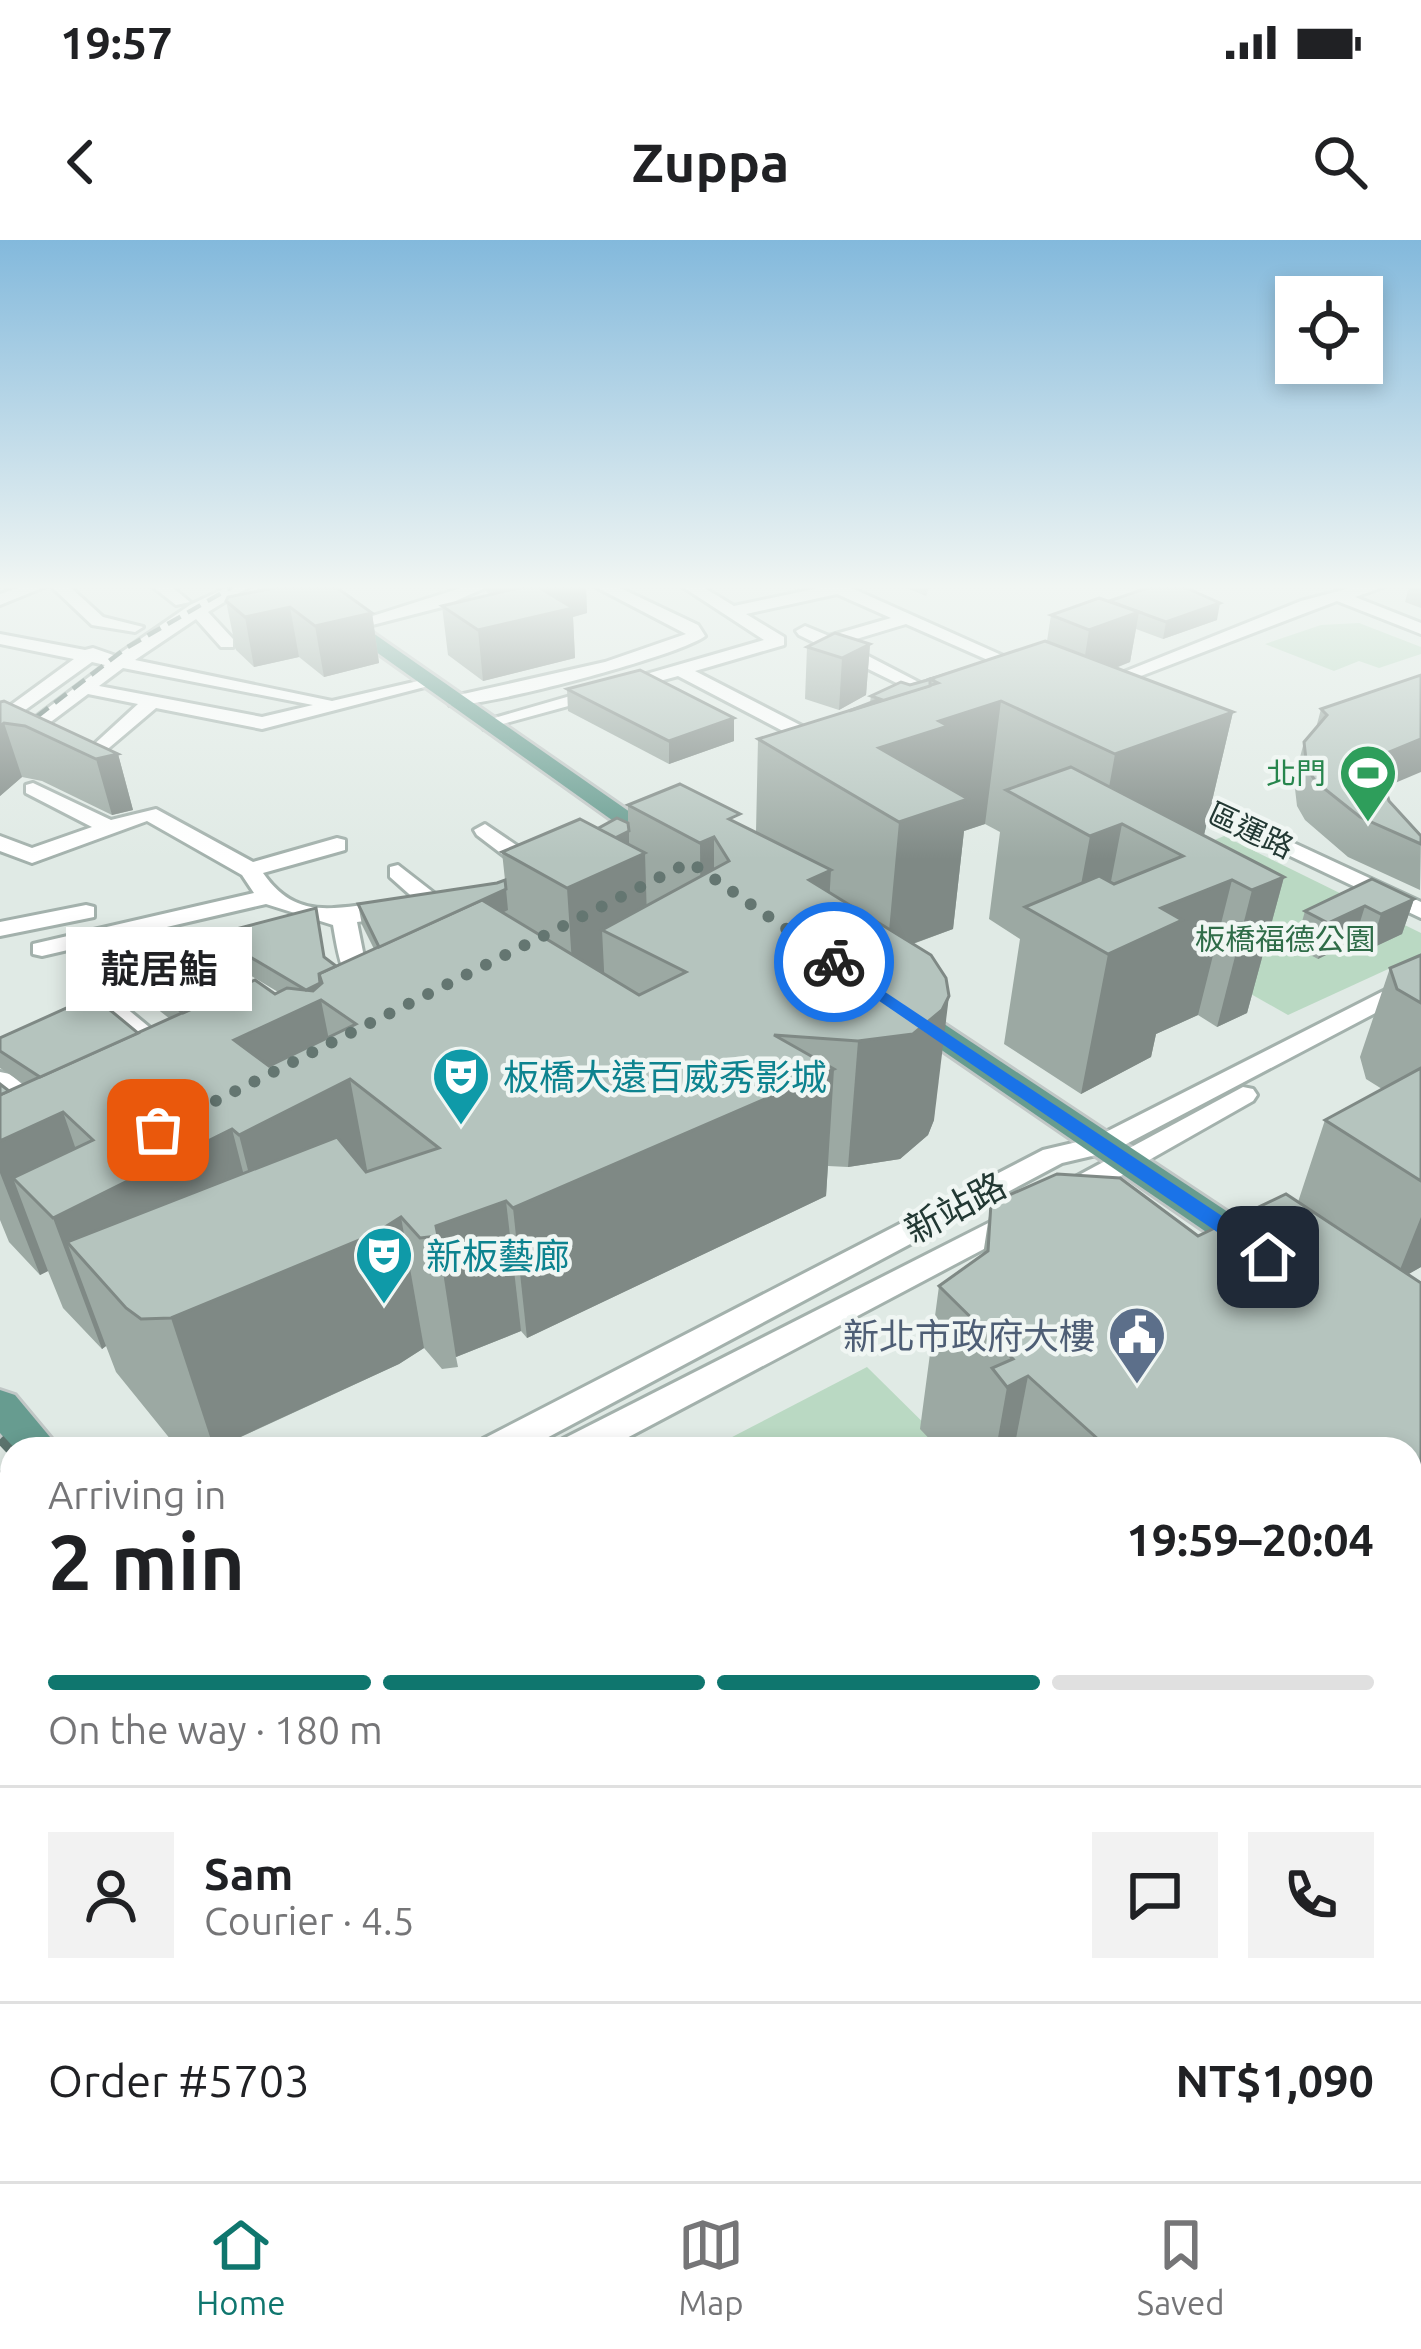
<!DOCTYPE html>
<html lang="en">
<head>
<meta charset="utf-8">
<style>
  :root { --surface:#fff; --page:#f2f2f2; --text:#202124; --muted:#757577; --line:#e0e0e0; --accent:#0f766e }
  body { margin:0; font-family:Ubuntu,"Noto Sans TC",sans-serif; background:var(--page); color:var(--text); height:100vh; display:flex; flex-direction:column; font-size:45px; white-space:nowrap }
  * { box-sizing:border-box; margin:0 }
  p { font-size:39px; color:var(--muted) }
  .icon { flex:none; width:66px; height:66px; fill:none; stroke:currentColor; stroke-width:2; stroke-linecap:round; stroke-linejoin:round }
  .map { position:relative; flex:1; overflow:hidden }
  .details { position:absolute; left:0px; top:1197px; width:1422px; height:744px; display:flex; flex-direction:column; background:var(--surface); border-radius:36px 36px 0 0; box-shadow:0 6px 18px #0003 }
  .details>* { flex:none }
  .buttons { position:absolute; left:1275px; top:36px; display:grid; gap:24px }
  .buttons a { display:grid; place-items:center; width:108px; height:108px; border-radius:0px; background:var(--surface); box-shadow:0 6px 18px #0003; font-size:60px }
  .pin { position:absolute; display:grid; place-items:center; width:102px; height:102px; color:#fff; margin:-51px; border-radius:24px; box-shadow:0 6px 18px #0006 }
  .courier { position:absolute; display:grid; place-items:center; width:120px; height:120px; margin:-60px; border:9px solid #1a73e8; border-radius:50%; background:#fff; color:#222; box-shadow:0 3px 15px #0007 }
  .bubble { position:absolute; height:84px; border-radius:0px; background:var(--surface); box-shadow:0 6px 18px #0003; font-size:39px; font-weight:600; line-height:84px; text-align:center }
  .overview em { font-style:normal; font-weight:600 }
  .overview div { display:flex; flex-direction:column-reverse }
  .overview { display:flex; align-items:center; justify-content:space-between; height:204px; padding:0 48px }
  h1 { font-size:78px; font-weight:600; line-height:90px }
  .bar { display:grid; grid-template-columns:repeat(4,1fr); gap:18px 12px; align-content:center; height:144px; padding:0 48px }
  .bar i { height:15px; border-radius:9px; background:var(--line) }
  .bar .active { background:var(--accent) }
  .bar p { grid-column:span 4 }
  .line { display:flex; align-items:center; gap:30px; padding:0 48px; border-top:3px solid var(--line) }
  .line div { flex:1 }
  .round { display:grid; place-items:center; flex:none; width:126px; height:126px; border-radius:0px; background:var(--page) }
  .status { display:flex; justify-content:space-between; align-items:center; height:84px; padding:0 60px; background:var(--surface); direction:ltr }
  .status svg { height:33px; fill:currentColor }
  header { display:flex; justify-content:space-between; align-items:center; height:156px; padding:0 48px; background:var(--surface); font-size:54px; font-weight:600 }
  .tabs { display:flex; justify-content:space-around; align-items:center; height:168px; border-top:3px solid var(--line); background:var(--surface); font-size:33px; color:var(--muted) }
  .tabs a { display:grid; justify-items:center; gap:6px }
  .tabs .active { color:var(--accent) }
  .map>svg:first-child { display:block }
  .green { fill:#bad9c3 }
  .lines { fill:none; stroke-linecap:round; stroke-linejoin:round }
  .minor-casing { stroke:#a3b1ac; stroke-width:6 }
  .major-casing { stroke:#c1c7c6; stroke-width:6 }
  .minor { fill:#fff; fill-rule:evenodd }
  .major { fill:#679c90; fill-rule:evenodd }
  .rail-far2 { stroke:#5c746e; stroke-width:4.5; stroke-dasharray:15 8; stroke-linecap:butt }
  .rail-far1 { stroke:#5c746e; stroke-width:9; stroke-dasharray:28 15; stroke-linecap:butt }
  .rail { stroke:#5c746e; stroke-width:12; stroke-dasharray:38 18; stroke-linecap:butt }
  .wall { fill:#9ca9a3 }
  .shaded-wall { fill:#7f8985 }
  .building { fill:#b5c4be; stroke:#7f8985; stroke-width:3; fill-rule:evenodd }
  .route { fill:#1a73e8 }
  .done { stroke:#647671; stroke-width:12; stroke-dasharray:0 21.6 }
  .labels { text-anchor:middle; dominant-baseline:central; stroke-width:9; stroke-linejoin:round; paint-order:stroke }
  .far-leisure-label { font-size:30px; fill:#27864d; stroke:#f0f6f3; text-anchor:end }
  .far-street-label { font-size:30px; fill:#223833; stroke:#f0f6f3 }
  .far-park-label { font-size:30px; fill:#2f6c48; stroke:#f0f6f3 }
  .culture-label { font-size:36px; fill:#0d838f; stroke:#f0f6f3; text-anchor:start }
  .street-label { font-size:36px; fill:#223833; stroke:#f0f6f3 }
  .service-label { font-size:36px; fill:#4e5e75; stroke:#f0f6f3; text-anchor:end }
</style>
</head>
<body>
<div class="status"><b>19:57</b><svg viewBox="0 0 49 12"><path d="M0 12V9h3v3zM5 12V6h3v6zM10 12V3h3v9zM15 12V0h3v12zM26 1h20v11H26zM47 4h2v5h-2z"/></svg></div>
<header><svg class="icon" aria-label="back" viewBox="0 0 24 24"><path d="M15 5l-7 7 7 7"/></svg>Zuppa<svg class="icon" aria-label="search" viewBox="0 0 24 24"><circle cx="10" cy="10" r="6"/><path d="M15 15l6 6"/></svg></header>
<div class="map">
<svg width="1421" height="1941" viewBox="0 0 1421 1941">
  <rect width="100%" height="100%" fill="#e0eae5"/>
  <g class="green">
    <polygon points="1359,383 1421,407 1421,414 1379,428 1359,421 1334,431 1265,404 1321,385"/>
    <polygon points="1224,596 1421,693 1421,714 1288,775 1080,657"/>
    <polygon points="867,1127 950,1209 709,1209"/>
    <polygon points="1410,1664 1421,1675 1421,1941 896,1941 883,1929 1410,1929"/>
  </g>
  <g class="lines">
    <g class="minor-casing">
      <g id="minor">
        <polygon points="20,347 44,347 0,365 0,354"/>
        <polygon points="52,347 70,347 103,377 143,387 135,392 92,385"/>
        <polygon points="153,347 172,347 190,362 176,365"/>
        <path d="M228,347h21l-41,25 25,27v8h-12l-25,-28 -61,41 197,41 99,-23 9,5 -178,46 -106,-21 -59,50 -7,-2v-8l48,-44 -50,-10 -88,66v-16l105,-79 -13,-3 -92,66v-15l74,-54 -74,-15v-10l85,16 8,-2 23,8 74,-51zM123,428l190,37 -51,12 -163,-31z"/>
        <polygon points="464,347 487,347 442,367 349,391 341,386"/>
        <path d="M596,347h22l80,38 7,11c-26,20 -223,72 -255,69v-8l155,-35 81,-28z"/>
        <polygon points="683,347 703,347 734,366 823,347 849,347 1039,432 1024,436 906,384 843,403 926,446 911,450 799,395 796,391 805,386 829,396 891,378 837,354 746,374 784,397 784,405 695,431 835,503 835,511 821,511 678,436 484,489 484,481 764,400"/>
        <polygon points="1354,347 1383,347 1355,357 1421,383 1421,394 1337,361 1099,452 1084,448 1301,361"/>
        <path d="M33,543l78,37 45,-11 97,53 84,-24 8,2v10l-82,23c42,61 92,22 147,32v10l-53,7 9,45 19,26 -13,8c-30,-9 -34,-49 -39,-76l-67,-21 -224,52 -9,-2v-10l221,-51 -12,-18 -95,-54 -115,42 -32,-12v-15l32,12 60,-21 -66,-34v-8z"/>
        <polygon points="1177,549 1421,662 1421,678 1170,559 1167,555"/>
        <polygon points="485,584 544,624 544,634 528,634 477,595 474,590"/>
        <polygon points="398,625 443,660 443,670 427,670 390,637 390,627"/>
        <polygon points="86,665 94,667 94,677 0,696 0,682"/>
        <polygon points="173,721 185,728 182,733 120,763 177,810 181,816 177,822 159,822 100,773 0,819 0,801"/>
        <polygon points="1421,732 1421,749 1113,911 1062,923 526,1209 477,1209 483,1199 1043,910 1094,898"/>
        <polygon points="0,832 10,834 52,869 56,875 52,881 32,881 0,854"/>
        <polygon points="1243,847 1253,849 1257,855 1253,861 1075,962 1065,965 1050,955 1055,948"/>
        <polygon points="1022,966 1037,976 1033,983 606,1209 557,1209 563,1199"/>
        <polygon points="12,1492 12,1582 0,1587 0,1496"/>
        <polygon points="12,1589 12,1642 0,1647 0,1594"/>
        <polygon points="431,1929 483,1929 487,1941 435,1941"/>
      </g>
    </g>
    <g class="major-casing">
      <g id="major">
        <polygon points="285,347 307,347 683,609 679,615 661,615"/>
        <polygon points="903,761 914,764 1273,1002 1279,1011 1273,1020 1260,1024 1247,1020 892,776 888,770 892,764"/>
        <polygon points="0,1150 15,1155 60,1209 14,1209 0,1193"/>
        <polygon points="0,1271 12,1275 12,1321 0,1317"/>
        <polygon points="546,1929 614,1929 619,1941 551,1941"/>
        <polygon points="719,1929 790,1929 795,1941 724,1941"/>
      </g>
    </g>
    <use href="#minor" class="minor"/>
    <use href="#major" class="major"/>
    <polyline class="rail-far2" points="0,505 126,408 232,347"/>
    <g class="rail-far1">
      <polyline points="0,1199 12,1212"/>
      <polyline points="0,1231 12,1244"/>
    </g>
    <g class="rail">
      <polyline points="0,1587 12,1574"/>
      <polyline points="0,1615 12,1602"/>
    </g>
  </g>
  <g class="wall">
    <polygon points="486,347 586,347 587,373 573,377 575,418 483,441 448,415 442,366 490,355 486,352"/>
    <polygon points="904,347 929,347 926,356"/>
    <polygon points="1409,347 1421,347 1421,368 1405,362"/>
    <polygon points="226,361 372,373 379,423 324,437 299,417 254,427 236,410"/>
    <polygon points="1108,361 1217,380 1163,399 1136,389 1130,422 1116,428 1233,472 1204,595 1284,637 1247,773 1217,787 1198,775 1156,794 1151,817 1081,854 1004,804 1020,699 989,679 1000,592 985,584 964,591 953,689 913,704 934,880 928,895 900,919 848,927 828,926 826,956 527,1098 521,1091 456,1117 458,1127 442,1129 424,1108 399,1124 215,1209 184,1209 171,1200 116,1132 106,1106 102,1109 63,1068 48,1031 40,1035 9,1002 0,980 0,844 9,851 24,844 0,828 0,798 138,793 170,779 142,757 136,735 246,745 275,754 278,752 218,716 213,695 324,718 336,726 374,709 362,685 358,664 497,643 505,640 502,612 597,589 628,583 628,565 740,585 756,592 758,499 849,471 870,462 871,456 1047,401 1051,375"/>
    <polygon points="870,404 866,455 839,470 805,459 807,407"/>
    <polygon points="567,449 734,478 734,501 669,524 568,471"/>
    <polygon points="0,462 118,514 133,570 112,575 42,541 22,537 0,556"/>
    <polygon points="1321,469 1385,547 1389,561 1421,596 1420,650 1348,617 1305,580 1297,566 1294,540 1304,502 1316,488"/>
    <polygon points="1414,659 1402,694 1370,709 1354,701 1318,719 1295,707 1305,671"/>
    <polygon points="1421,715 1421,1027 1408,1034 1421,1043 1421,1563 1410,1554 1410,1209 939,1209 920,1189 939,1046 983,1015 991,963 1198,996 1298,962 1325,880 1382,849 1366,839 1360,817 1390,728"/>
  </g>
  <g class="shaded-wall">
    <polygon points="535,347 586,347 587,373 573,377 575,418 483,441 478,390"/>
    <polygon points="1220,363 1217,380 1163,399 1166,382"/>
    <polygon points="290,367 299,417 254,427 245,377"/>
    <polygon points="1139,372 1130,422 1081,441 1089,390"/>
    <polygon points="372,373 379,423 324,437 315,386"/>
    <polygon points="870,404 866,455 839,470 842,418"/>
    <polygon points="1001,461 985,584 964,591 953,689 887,713 899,582 872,497 935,473"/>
    <polygon points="1233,472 1204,595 1122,584 1098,709 1072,694 1090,596 1101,592 1115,514"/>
    <polygon points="734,478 734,501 669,524 669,501"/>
    <polygon points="4,483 22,537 0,556 0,486"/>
    <polygon points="1421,499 1421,532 1376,551 1379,527 1387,513"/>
    <polygon points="118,514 133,570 112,575 96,519"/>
    <polygon points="629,591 629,611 547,630"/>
    <polygon points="714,597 714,713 701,720 700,603"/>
    <polygon points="645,613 648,713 602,690 606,769 576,784 567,648"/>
    <polygon points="831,630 824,748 809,640"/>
    <polygon points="1284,637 1247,773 1217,787 1252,650"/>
    <polygon points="1232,640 1198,775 1156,794 1151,817 1081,854 1108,714 1161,668"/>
    <polygon points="506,649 508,670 384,731 380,709"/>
    <polygon points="1414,659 1402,694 1370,709 1381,674"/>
    <polygon points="1365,666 1354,701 1318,719 1328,683"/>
    <polygon points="320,743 321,760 338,845 350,839 374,967 272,1024 239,895 209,792"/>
    <polygon points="949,756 934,880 928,895 900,919 848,927 858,801"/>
    <polygon points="834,829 826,956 527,1098 513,968"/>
    <polygon points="63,872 93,959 232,889 265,1018 67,1002 106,1106 102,1109 53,978 13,938 48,1031 40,1035 0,933 0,882"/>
    <polygon points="506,961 521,1091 456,1117 436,986"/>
    <polygon points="401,977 424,1108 399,1124 214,1209 171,1078"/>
    <polygon points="1421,977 1421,1027 1395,1042"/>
    <polygon points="1028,1136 1014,1209 996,1209 1007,1147"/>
    <polygon points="1421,1390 1421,1408 1410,1429 1410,1411"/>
    <polygon points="291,1929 321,1929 324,1941 294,1941"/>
  </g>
  <g class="building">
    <polygon points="279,347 336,347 372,373 315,386 290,367 245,377 226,361 228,357"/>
    <polygon points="523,347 538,347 573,368 478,390 442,366"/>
    <polygon points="1150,347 1184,347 1220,363 1166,382 1109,361"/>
    <polygon points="1099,358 1139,372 1089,390 1051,375"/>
    <polygon points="835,393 870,404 842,418 807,407"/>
    <polygon points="1045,401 1233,472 1115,514 1001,461 939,481 948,486 879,508 968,559 899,582 758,499 938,443 930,439"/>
    <polygon points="640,430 734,478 669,501 567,449"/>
    <polygon points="1421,435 1421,499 1387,513 1379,527 1389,561 1421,596 1421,604 1360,577 1316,542 1307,528 1304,502 1327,475 1321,469"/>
    <polygon points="935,438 930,439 930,446 849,471 880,459 871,456 901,442 910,445"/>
    <polygon points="4,461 118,514 96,519 25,486 4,483 0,486 0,462"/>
    <polygon points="1071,527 1284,637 1252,650 1232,640 1161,668 1182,680 1108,714 1025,667 1099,636 1114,644 1183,616 1122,584 1090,596 1006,550"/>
    <path d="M680,544l60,30 -11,5 102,51 -22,10 122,75 15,23 3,18 -7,14 -29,24 -55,7 -84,-6 60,34 -321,139 -7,-7 -70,25 2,10 -18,2 -19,-21 -27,17 -203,84 -30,1 -15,-11 -59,-66 270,-105 29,35 73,-24 -89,-69 -111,56 -7,-6 -179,89 -40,-40 80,-38 -30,-28 -63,29v-46l255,-115 20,14 12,-6 26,3 9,-8 -3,-9 163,-74 157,95 47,-23 -84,-42 127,-69 -15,-24 -14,6 -72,-38zM321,760l35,24 -87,42 -35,-26z"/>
    <polygon points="617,578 628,583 629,591 615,598 597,589"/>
    <polygon points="580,579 645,613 567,648 502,612"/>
    <polygon points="1372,639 1414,659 1381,674 1365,666 1328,683 1305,671"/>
    <polygon points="505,640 506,649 379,707 358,664 497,643"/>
    <polygon points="316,668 324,717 336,726 319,734 320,743 306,750 213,695"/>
    <polygon points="190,710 246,745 183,773 136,735"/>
    <polygon points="1421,715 1421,763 1397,749 1390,728"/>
    <polygon points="93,756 138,793 40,837 0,811 0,798"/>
    <polygon points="1421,828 1421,941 1325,880"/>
    <polygon points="0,844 9,851 0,855"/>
    <polygon points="1057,934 1120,938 1198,996 1286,954 1421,1043 1421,1388 1410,1379 1410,1209 1109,1209 1028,1136 1007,1147 992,1128 1013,1119 939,1046 988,1011 991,963"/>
    <polygon points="12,1664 12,1929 291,1929 294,1941 0,1941 0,1672"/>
  </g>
  <linearGradient id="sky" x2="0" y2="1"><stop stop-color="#83b9dc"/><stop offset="0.56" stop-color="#f1f6f3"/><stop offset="1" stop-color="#f1f6f3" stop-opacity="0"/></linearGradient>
  <rect width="1421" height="619" fill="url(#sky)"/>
  <polygon class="route" points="834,718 1276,1012 1276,1022 1261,1022 828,726 828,719"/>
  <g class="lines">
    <polyline class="done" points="158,890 690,622 834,722"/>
  </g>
  <defs>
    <g id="stadium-pin" transform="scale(3)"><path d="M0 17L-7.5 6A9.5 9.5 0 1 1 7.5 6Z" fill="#2e9e5b" stroke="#f0f6f3"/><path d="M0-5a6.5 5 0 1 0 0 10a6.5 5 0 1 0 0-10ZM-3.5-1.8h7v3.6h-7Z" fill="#fff"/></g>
    <g id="theatre-pin" transform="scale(3)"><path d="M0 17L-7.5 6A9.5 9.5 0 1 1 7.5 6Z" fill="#0f9aa8" stroke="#f0f6f3"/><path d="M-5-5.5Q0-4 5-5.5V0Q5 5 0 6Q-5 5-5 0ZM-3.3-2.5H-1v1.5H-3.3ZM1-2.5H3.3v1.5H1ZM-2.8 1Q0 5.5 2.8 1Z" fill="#fff"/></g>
    <g id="civic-pin" transform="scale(3)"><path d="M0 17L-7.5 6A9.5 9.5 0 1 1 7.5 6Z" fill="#5c6f8a" stroke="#f0f6f3"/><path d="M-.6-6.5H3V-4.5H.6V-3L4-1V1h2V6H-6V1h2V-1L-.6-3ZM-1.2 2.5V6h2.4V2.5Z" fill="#fff"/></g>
  </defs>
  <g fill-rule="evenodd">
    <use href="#stadium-pin" x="1368" y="533"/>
    <use href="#theatre-pin" x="461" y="836"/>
    <use href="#theatre-pin" x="384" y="1015"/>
    <use href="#civic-pin" x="1137" y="1095"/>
  </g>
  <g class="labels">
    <g class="far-leisure-label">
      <text x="1326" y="533">北門</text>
    </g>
    <g class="far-street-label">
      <text transform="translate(1251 590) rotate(25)">區運路</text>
    </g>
    <g class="far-park-label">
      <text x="1285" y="699">板橋福德公園</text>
    </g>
    <g class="culture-label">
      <text x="503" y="836">板橋大遠百威秀影城</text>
      <text x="426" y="1015">新板藝廊</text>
    </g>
    <g class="street-label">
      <text transform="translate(955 967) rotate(-28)">新站路</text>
    </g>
    <g class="service-label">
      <text x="1095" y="1095">新北市政府大樓</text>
    </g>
  </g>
</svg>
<div class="buttons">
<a><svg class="icon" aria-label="locate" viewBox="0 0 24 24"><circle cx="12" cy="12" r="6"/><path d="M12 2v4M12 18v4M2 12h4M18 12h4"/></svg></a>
</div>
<div class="pin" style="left:158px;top:890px;background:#ea580c"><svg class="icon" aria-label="bag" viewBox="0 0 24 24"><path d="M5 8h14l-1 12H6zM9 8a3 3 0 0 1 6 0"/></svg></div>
<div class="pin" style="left:1268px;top:1017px;background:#1f2937"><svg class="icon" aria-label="home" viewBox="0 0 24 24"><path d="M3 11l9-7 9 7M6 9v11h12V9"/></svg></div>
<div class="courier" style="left:834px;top:722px"><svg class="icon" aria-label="bike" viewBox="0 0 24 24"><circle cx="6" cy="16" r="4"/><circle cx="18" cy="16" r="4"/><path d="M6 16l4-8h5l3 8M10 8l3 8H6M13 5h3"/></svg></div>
<div class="bubble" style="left:66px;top:687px;width:186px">靛居鮨</div>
<section class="details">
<div class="overview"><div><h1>2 min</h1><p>Arriving in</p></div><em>19:59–20:04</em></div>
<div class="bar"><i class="active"></i><i class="active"></i><i class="active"></i><i></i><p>On the way · 180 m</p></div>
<div class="line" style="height:216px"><a class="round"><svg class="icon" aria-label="person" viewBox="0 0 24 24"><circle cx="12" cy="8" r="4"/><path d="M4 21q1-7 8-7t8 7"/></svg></a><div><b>Sam</b><p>Courier · 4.5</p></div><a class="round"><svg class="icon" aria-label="chat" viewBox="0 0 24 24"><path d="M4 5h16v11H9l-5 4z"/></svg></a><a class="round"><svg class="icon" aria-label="phone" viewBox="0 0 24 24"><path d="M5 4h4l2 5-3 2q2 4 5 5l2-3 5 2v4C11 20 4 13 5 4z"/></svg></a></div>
<div class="line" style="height:156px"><div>Order #5703</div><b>NT$1,090</b></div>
</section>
</div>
<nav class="tabs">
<a class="active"><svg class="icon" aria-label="home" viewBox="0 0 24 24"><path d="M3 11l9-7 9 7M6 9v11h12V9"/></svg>Home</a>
<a><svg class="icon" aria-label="map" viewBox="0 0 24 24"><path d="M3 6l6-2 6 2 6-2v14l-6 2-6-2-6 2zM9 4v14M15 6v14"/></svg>Map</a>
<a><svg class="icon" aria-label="saved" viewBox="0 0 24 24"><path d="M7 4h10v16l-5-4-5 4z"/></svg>Saved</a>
</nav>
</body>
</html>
